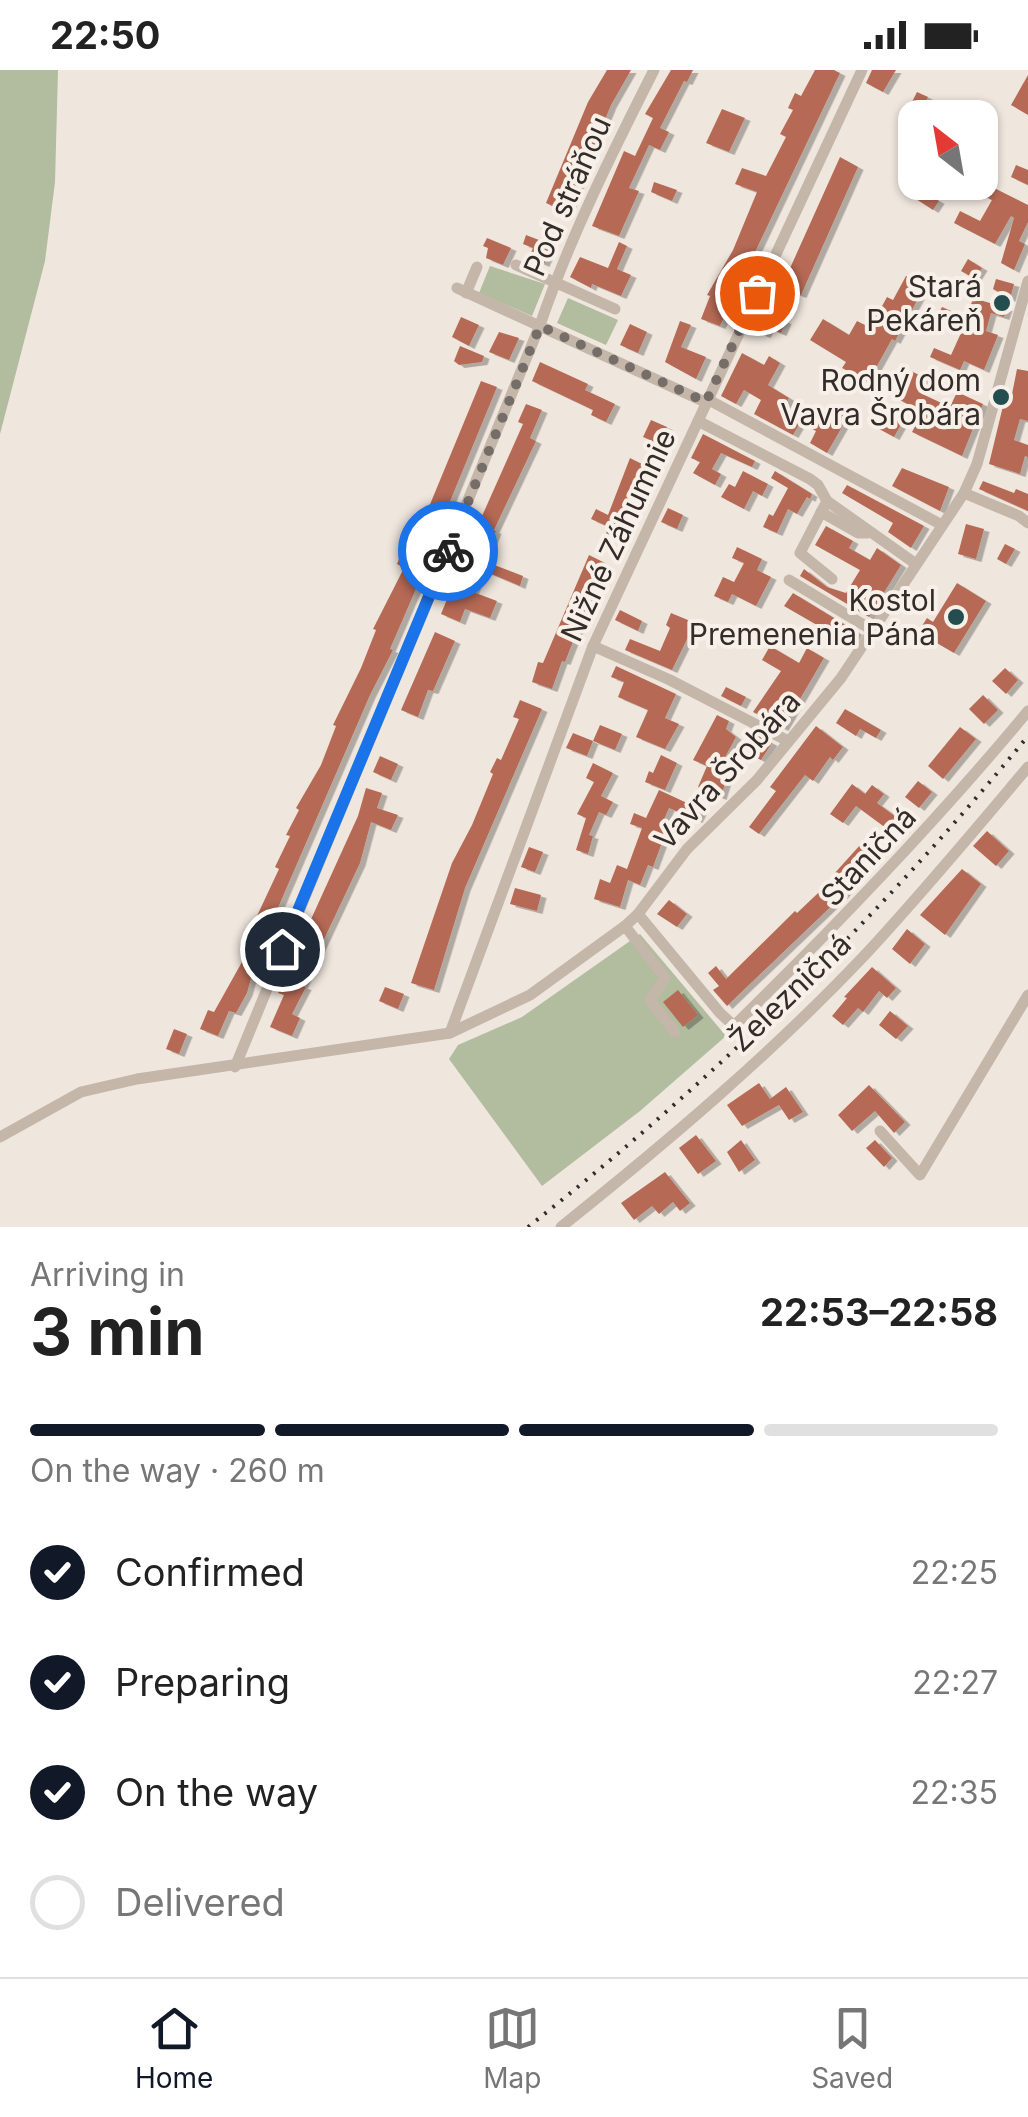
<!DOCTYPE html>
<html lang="en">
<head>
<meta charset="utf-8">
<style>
  :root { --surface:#fff; --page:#f6f6f6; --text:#222; --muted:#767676; --line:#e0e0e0; --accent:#111827 }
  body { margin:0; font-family:Inter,sans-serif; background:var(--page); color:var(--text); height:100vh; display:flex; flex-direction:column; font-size:38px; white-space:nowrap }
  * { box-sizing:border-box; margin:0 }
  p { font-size:32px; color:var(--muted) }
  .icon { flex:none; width:55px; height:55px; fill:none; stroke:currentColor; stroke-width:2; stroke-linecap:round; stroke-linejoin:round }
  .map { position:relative; height:1157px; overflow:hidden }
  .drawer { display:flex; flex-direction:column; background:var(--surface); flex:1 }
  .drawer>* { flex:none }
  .needle { width:65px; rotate:329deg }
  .controls { position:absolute; left:898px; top:30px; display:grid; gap:20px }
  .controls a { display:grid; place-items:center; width:100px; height:100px; border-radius:20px; background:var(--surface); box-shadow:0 2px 8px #0004; font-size:50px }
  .pin { position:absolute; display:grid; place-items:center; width:85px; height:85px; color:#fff; margin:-42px; border:5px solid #fff; border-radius:50%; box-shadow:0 2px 10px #0007 }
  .courier { position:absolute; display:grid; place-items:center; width:100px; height:100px; margin:-50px; border:8px solid #1a73e8; border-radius:50%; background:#fff; color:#222; box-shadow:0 2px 12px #0007 }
  .overview em { font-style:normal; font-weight:700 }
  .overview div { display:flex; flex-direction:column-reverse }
  .overview { display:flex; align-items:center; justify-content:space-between; height:170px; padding:0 30px }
  h1 { font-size:65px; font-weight:700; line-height:75px }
  .bar { display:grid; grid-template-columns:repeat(4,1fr); gap:15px 10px; align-content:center; height:120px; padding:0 30px }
  .bar i { height:12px; border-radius:8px; background:var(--line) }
  .bar .current { background:var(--accent) }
  .bar p { grid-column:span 4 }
  ol { padding:0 30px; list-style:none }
  li { display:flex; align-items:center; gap:30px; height:110px }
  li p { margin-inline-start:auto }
  li .icon { padding:10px; border-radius:50%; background:var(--accent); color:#fff; stroke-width:4 }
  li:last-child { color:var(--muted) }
  li i { width:55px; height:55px; border:5px solid var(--line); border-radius:50% }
  .status { display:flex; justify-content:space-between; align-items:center; height:70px; padding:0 50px; background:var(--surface); direction:ltr }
  .status svg { height:28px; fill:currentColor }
  .dock { display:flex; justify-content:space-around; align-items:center; height:140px; border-top:2px solid var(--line); background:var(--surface); font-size:28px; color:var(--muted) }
  .dock a { display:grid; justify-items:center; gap:5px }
  .dock .current { color:var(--accent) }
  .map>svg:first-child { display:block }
  .green { fill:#b2bc9f }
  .building { fill:#b66b54; filter:url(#shadow) }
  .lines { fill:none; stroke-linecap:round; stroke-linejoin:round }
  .minor { stroke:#c5b6aa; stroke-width:11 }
  .rail { stroke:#342c29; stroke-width:4; stroke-dasharray:2.5 8; stroke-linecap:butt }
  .done { stroke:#756d68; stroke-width:10; stroke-dasharray:0 18 }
  .route { stroke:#1a73e8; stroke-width:12 }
  .poi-dot { fill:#244d50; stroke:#f7f0e9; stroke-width:4 }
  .labels { text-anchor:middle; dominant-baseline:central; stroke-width:8; stroke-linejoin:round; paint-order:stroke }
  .street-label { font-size:30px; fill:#342c29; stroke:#f7f0e9 }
  .poi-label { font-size:30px; fill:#342c29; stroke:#f7f0e9; text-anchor:end }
</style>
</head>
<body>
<div class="status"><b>22:50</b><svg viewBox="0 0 49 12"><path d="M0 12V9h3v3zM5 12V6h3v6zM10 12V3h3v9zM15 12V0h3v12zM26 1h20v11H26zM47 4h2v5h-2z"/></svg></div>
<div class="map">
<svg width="1028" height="1157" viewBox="0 0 1028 1157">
  <defs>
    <filter id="shadow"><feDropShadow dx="5.5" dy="3" stdDeviation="0" flood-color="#0004"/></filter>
  </defs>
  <rect width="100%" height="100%" fill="#efe6dd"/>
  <g class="green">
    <polygon points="0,0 58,0 55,112 45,191 0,364"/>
    <polygon points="490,196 545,214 532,246 479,223"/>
    <polygon points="568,228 618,250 606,275 557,253"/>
    <polygon points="640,864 726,966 640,1041 542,1116 449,989 458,975 522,947"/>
  </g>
  <g class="building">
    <polygon points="607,0 631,0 611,35 567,143 546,133 588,32"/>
    <polygon points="671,0 693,0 687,12 684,11 660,58 669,62 660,80 649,75 629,118 639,121 619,166 592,156 624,81 635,86 653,48 645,44"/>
    <polygon points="815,0 834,0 840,3 720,256 701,249 710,226 707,225 733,180 757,122 735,114 742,98 766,106 786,67 780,64 793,40 788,38 795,23 801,26"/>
    <polygon points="872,0 896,0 883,22 866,13"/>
    <polygon points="1028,5 1028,45 1011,35"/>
    <polygon points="917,22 928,27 921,41 910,36"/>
    <polygon points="722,39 745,48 729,82 706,73"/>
    <polygon points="840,87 858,97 801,225 790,221 775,247 786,251 781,263 769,258 765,265 760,263 770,238 765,236 773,222 778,225"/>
    <polygon points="1016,95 1028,100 1028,115 1011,107"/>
    <polygon points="654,112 677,120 672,131 651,122"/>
    <polygon points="976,112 982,112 1028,135 1028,152 1019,171 1025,174 1014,200 1001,193 1014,148 1011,146 995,174 954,153 960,141 980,151 992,130 972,120"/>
    <polygon points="921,120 939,131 933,140 916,129"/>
    <polygon points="526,165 552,175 544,194 529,187 533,178 523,174"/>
    <polygon points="487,168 511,178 503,195 486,188 488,178 483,176"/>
    <polygon points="619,172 627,176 617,199 631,205 621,226 592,214 591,218 570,207 580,187 608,198"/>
    <polygon points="968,189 982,198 975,209 961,201"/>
    <polygon points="906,206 925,216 895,271 892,269 868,312 842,298 846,292 810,270 823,249 849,265 857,251 867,256 877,236 881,238 887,227 893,230"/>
    <polygon points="996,209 1014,214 1010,229 993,219"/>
    <polygon points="973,228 1007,238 1004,247 991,243 986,261 998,265 984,300 964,291 960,300 930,287 934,278 951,285 961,263 935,251 942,237 967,248"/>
    <polygon points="461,247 479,255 469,276 452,267"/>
    <polygon points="680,251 691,255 681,277 706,287 696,309 665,292"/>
    <polygon points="630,254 647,262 638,283 620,275"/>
    <polygon points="499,262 519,268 509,290 489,282"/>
    <polygon points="460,276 484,286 482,292 459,295 454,291"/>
    <polygon points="742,283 764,295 769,286 780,293 768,315 789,328 781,343 800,353 793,365 754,344 761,330 744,320 736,334 721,326"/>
    <polygon points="540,292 588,314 585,320 615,334 606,352 591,345 593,340 532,311"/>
    <polygon points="1017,299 1028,301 1028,351 1020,349 1014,370 1028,375 1028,387 1025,386 1020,404 989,394 1003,336 1007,323 1012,324"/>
    <polygon points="909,300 925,308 918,322 950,337 957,322 983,334 962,386 912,362 923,342 894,327"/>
    <polygon points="481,311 497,317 435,468 419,461"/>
    <polygon points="526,334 542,340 530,368 536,371 494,460 496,461 484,491 523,506 520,516 482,500 473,522 497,531 490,548 465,539 460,552 441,544 461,495 470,499 475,486 466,482 523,354 518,352"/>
    <polygon points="834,335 850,343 827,383 810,373 816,361 809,357 817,341 828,347"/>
    <polygon points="879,341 902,353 894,367 872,355"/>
    <polygon points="651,350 667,357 659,374 643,367"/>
    <polygon points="703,364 755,391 752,397 721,383 712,399 721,404 715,415 693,403 700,392 691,388"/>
    <polygon points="630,388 650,398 617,469 606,463 609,457 591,449 596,439 608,445"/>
    <polygon points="902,398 949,417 940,441 892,416"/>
    <polygon points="743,401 768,414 762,426 753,421 744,439 721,427 729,414 735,417"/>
    <polygon points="775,401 812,424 810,429 807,427 797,444 788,439 777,463 763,457 769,444 773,446 788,418 771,408"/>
    <polygon points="983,411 1014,423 1016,419 1028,424 1028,441 979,419"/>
    <polygon points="847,415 924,456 911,478 888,462 893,453 842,423"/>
    <polygon points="668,438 683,445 677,459 661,452"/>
    <polygon points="966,454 984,459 976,489 958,484"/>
    <polygon points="826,456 853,471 849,478 870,490 877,478 901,495 869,547 800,506 804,499 827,517 846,523 860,500 815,475"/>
    <polygon points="1005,474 1015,479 1006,494 997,489"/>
    <polygon points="737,477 762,489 757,500 771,507 756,536 732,524 728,532 714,526 723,507 734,512 744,493 732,488"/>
    <polygon points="416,478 435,485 425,507 422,505 390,579 393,580 370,625 277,840 281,841 255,894 247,923 236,943 229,941 218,966 200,959 208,940 214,942 247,883 241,880 279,799 275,797 290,766 286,765 299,740 296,738 321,695 336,656 333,655 361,598 376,560 373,559 404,498 397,494 401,485 411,488"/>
    <polygon points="589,485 607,494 598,508 565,592 562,591 552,619 532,612 538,592 543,593"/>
    <polygon points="957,513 986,531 954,583 918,562 927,548 933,552"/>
    <polygon points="793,523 857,562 850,574 784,536"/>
    <polygon points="620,540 642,551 638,561 615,550"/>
    <polygon points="671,543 695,553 672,600 625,580 630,569 660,581 670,558 666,555"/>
    <polygon points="435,562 455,571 433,621 428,620 418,647 401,640"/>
    <polygon points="770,576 799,593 807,578 824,588 783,658 753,642 781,601 762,590"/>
    <polygon points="616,596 676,624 665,648 679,654 665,679 636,667 648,640 618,627 624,612 611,607"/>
    <polygon points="1005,598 1018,610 1006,624 992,611"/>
    <polygon points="726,617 746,627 741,636 721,626"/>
    <polygon points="983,625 998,640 984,654 969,639"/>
    <polygon points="520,630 542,639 465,818 434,920 411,913 452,793 472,755 493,704 490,702 497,688 501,690 519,649 513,647"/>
    <polygon points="845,639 881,660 876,668 860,659 856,666 836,653"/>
    <polygon points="717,645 729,651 726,659 736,667 723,691 731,694 721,727 698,717 707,696 693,690"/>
    <polygon points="600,655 622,664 615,680 593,671"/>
    <polygon points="816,656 843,677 833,690 830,687 813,711 805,705 759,764 749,757 776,721 770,717"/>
    <polygon points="960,657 976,669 943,709 928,696"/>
    <polygon points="573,663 593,671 587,686 566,678"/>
    <polygon points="753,663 772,673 761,690 750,684 756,673 749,670"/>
    <polygon points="661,685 677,693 665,720 645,712 649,701 653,703"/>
    <polygon points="380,686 398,694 391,710 373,702"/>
    <polygon points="593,693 613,703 601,726 613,732 606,745 599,742 589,765 593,766 588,784 576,780 586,748 577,744 594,712 586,708"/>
    <polygon points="918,711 932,722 919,738 905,727"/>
    <polygon points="852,714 865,724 872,715 884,724 877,733 903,752 894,764 856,736 843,753 830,744"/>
    <polygon points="366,718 382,723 377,738 398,745 391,760 371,752 360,793 302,916 306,917 292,944 300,948 292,966 270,957 284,925 278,923 305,870 302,869 358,746"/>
    <polygon points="659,720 702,740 697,750 669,738 662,754 675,759 671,770 664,767 653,797 648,795 640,815 628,810 620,837 594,829 600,809 610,813 617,795 627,799 642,758 630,754 634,743 646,748"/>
    <polygon points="987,761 1009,781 996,796 973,776"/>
    <polygon points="861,774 875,785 842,826 727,936 713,920 719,916 708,903 716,896 726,909 795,841 797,843 835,807 833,805"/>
    <polygon points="529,777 543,782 535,802 521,797"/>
    <polygon points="962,799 981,814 945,865 920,845"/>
    <polygon points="515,818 541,825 537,841 510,834"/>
    <polygon points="669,830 687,844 677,857 657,844"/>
    <polygon points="907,859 925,874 910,894 892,879"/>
    <polygon points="872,897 896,918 887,928 879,921 863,942 858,938 843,955 832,946 847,928 844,927"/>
    <polygon points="385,917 404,924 398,939 379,931"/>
    <polygon points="678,920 698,945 683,957 663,932"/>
    <polygon points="890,941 908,956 896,969 879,955"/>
    <polygon points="174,959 187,964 179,984 166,979"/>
    <polygon points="759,1013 770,1029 786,1017 803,1042 789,1050 779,1035 742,1056 727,1035"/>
    <polygon points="869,1015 905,1052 894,1063 875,1041 852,1061 838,1045"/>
    <polygon points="696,1065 716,1091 698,1104 679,1078"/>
    <polygon points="741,1070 755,1090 739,1102 727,1082"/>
    <polygon points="875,1070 892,1088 884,1097 866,1078"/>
    <polygon points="665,1102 690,1133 680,1141 673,1132 659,1144 652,1136 634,1150 621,1133"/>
  </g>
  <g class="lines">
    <g class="minor">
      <polyline points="516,195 615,239"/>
      <polyline points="457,218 705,332"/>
      <polyline points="466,223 477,197"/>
      <polyline points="707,329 942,455"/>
      <polyline points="698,351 810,409 818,415 827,431 916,494"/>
      <polyline points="964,423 1019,446 1028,453"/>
      <polyline points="827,431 800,483 832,509"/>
      <polyline points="821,442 858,463 867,463"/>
      <polyline points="789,510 872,560"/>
      <polyline points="593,576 670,610 788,671"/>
      <path d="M638,844l82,99 14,13c103,-101 202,-204 294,-315"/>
      <polyline points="625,856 665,908 650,930 675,962"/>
      <polyline points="450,963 593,576 862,0"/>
      <path d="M235,997l305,-742c30,-88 72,-172 114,-255"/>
      <polyline points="880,1061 920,1105 1028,925"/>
      <polyline points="0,1067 81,1022 137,1009 450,963 530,925 625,856 638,844 687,779 757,710 841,608 964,423 977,394 1028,211"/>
      <path d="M561,1157c105,-84 209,-172 302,-270 57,-61 111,-126 165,-190"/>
    </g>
    <path class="rail" d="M528,1157c184,-145 352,-310 500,-491"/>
  </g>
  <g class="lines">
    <polyline class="done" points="448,481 540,256 706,332 757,223"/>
    <polyline class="route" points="282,879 448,481"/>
  </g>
  <g class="poi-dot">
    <circle cx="1002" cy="233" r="10"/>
    <circle cx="1001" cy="327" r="10"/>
    <circle cx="956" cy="547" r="10"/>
  </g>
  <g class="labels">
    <g class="street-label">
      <text transform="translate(567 126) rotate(-66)">Pod stráňou</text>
      <text transform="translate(618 465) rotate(-65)">Nižné Záhumnie</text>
      <text transform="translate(727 700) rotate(-48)">Vavra Šrobára</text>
      <text transform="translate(868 786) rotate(-47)">Staničná</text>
      <text transform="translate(790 922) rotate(-44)">Železničná</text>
    </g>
    <g class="poi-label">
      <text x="982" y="216">Stará<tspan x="982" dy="34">Pekáreň</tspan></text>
      <text x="981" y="310">Rodný dom<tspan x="981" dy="34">Vavra Šrobára</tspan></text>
      <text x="936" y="530">Kostol<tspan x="936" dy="34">Premenenia Pána</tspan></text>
    </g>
  </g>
</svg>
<div class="controls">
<a><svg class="needle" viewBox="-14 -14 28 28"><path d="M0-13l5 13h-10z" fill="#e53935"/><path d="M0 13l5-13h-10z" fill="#767676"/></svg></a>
</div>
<div class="pin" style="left:757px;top:223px;background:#ea580c"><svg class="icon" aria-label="bag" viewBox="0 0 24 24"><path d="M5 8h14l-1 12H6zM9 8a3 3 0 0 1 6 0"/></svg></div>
<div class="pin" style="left:282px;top:879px;background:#1f2937"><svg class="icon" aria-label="home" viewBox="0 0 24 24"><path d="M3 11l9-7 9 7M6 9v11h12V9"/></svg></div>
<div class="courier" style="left:448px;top:481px"><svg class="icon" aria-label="bike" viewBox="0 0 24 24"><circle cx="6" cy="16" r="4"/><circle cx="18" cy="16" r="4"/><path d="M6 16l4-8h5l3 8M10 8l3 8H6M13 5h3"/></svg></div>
</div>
<section class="drawer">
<div class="overview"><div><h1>3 min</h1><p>Arriving in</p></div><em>22:53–22:58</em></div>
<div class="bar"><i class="current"></i><i class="current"></i><i class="current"></i><i></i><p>On the way · 260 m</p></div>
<ol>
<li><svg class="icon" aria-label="check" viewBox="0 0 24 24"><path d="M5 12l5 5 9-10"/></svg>Confirmed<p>22:25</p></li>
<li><svg class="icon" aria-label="check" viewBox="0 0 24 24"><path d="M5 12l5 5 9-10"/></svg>Preparing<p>22:27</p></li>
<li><svg class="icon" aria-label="check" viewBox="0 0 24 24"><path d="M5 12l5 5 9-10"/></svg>On the way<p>22:35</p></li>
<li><i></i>Delivered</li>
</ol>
</section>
<nav class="dock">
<a class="current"><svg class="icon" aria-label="home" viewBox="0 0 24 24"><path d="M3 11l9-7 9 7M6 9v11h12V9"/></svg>Home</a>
<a><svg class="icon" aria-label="map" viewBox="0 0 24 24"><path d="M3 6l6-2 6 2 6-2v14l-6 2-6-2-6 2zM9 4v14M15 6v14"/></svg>Map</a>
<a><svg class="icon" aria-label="saved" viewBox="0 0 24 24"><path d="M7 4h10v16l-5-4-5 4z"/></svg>Saved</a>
</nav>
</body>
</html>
